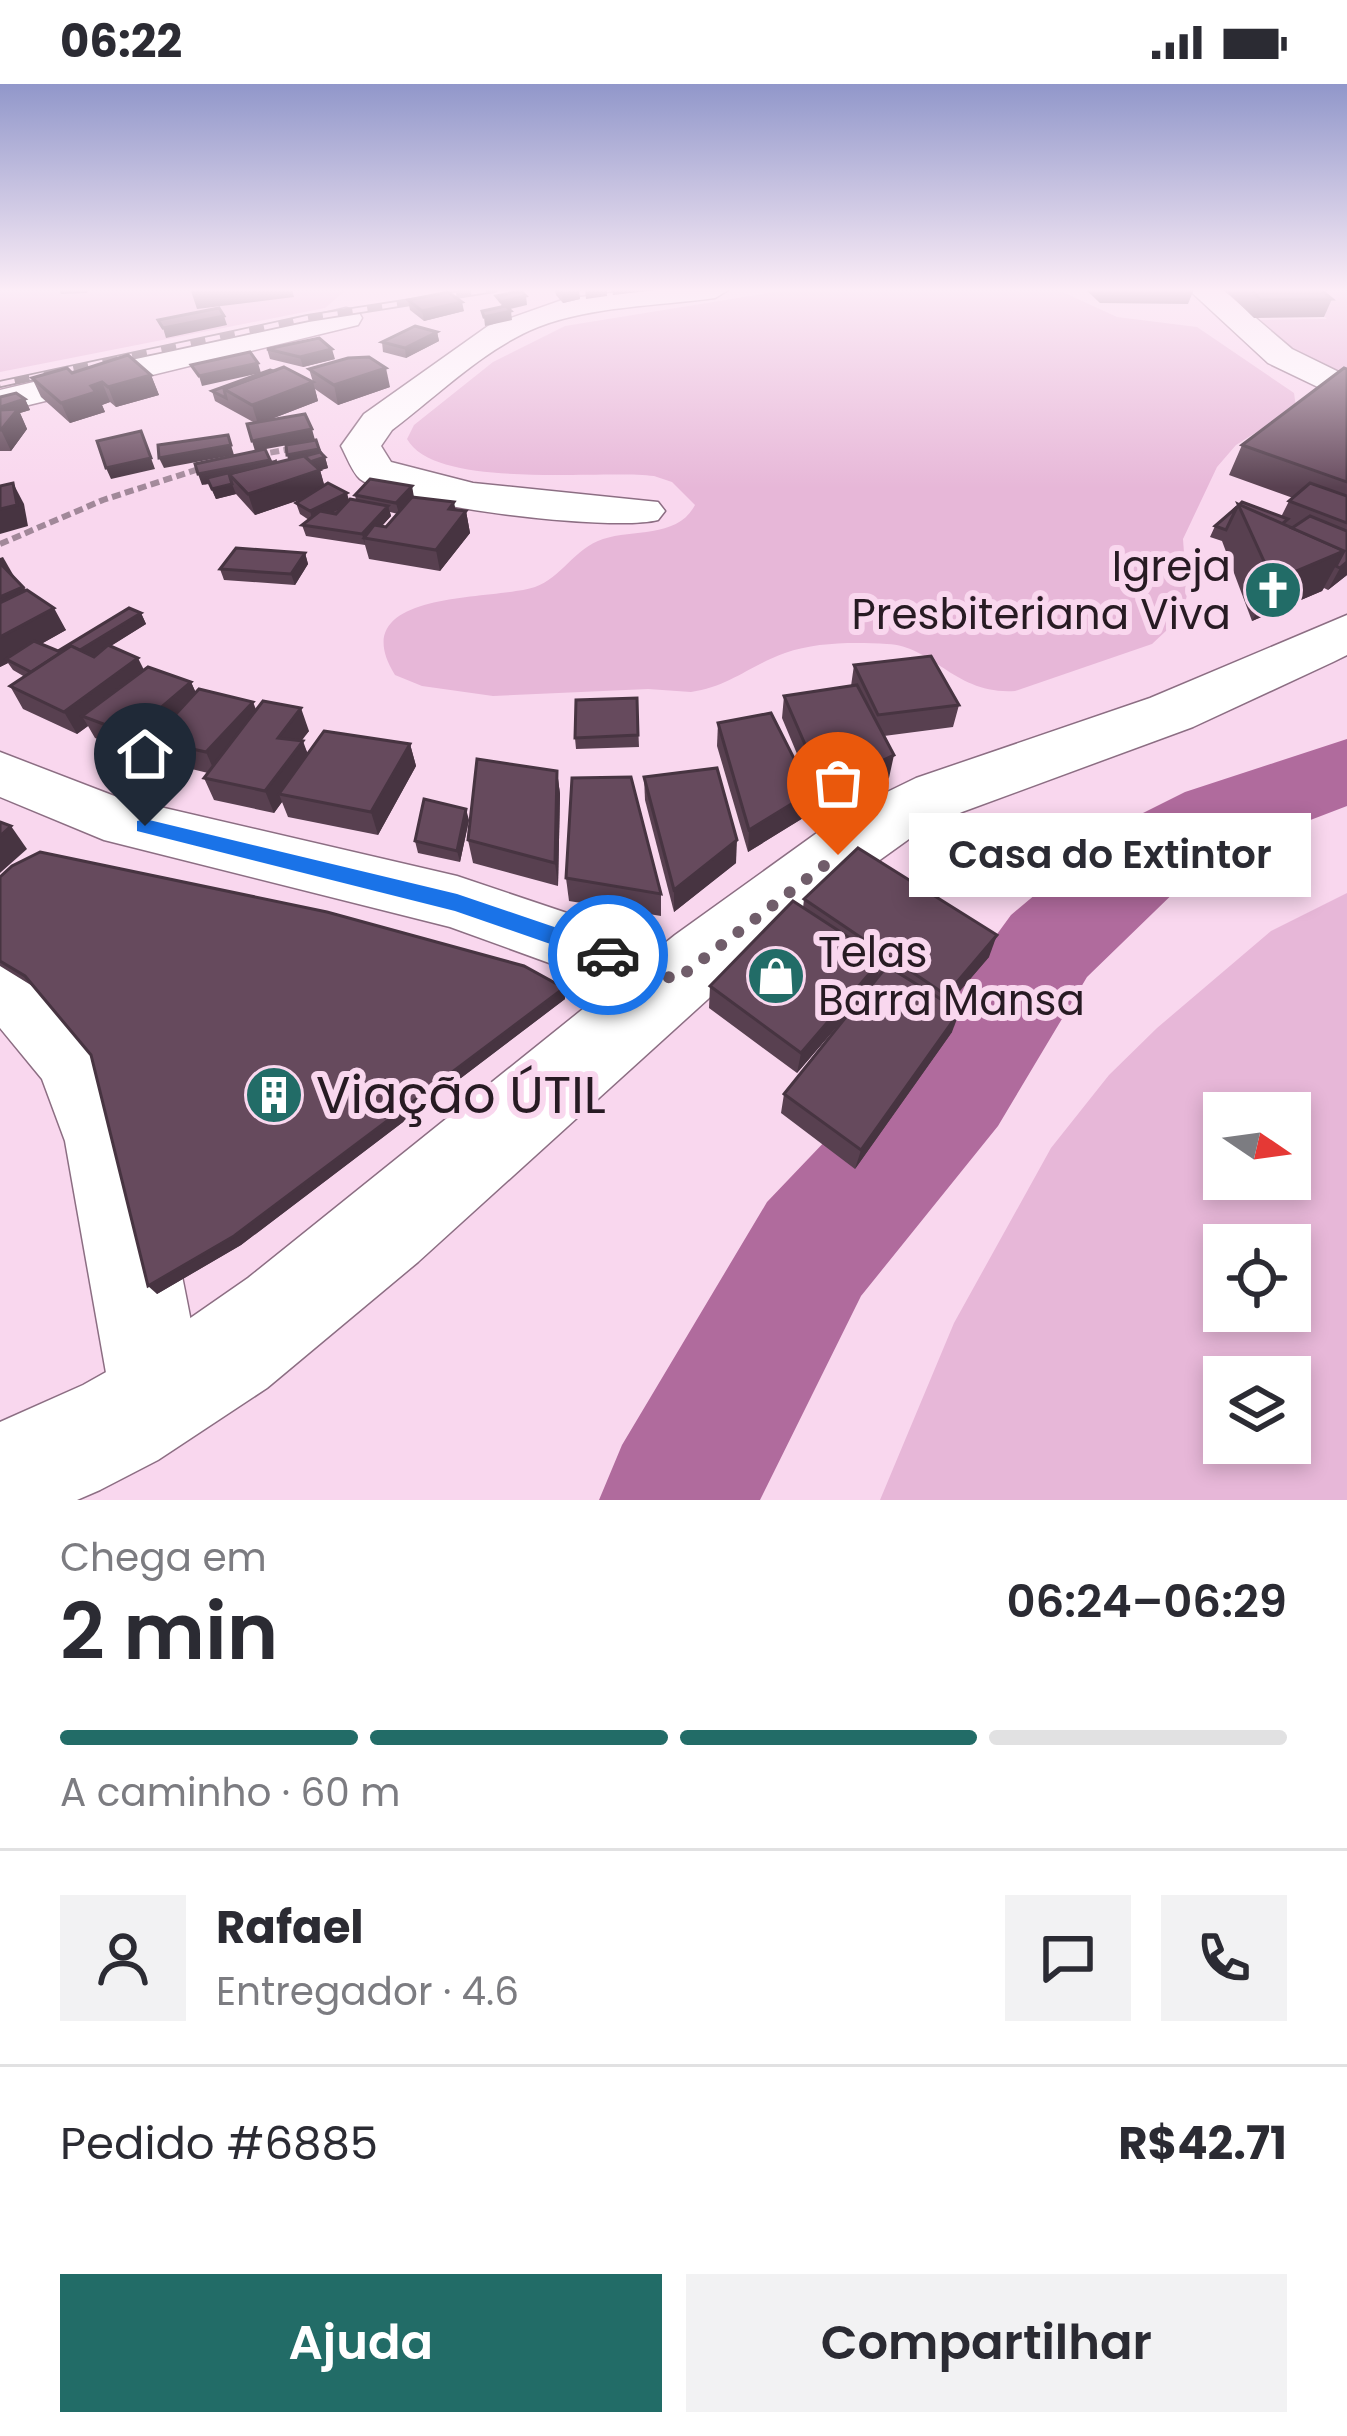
<!DOCTYPE html>
<html lang="pt">
<head>
<meta charset="utf-8">
<style>
  :root { --surface:#fff; --page:#f2f2f3; --text:#2b2b33; --muted:#7c7c81; --line:#e1e1e2; --accent:#226c67 }
  body { margin:0; font-family:Poppins,sans-serif; background:var(--page); color:var(--text); height:100vh; display:flex; flex-direction:column; font-size:45px; white-space:nowrap }
  * { box-sizing:border-box; margin:0 }
  p { font-size:39px; color:var(--muted) }
  .icon { flex:none; width:66px; height:66px; fill:none; stroke:currentColor; stroke-width:2; stroke-linecap:round; stroke-linejoin:round }
  .map { position:relative; height:1416px; overflow:hidden }
  .side { display:flex; flex-direction:column; background:var(--surface); flex:1 }
  .side>* { flex:none }
  .needle { width:78px; rotate:103deg }
  .tools { position:absolute; left:1203px; top:1008px; display:grid; gap:24px }
  .tools a { display:grid; place-items:center; width:108px; height:108px; border-radius:0px; background:var(--surface); box-shadow:0 6px 18px #0003; font-size:60px }
  .pin { position:absolute; display:grid; place-items:center; width:102px; height:102px; color:#fff; margin:-123px -51px; border-radius:50% 50% 50% 0; rotate:-45deg; box-shadow:0 0 12px #0007 }
  .pin .icon { rotate:45deg }
  .courier { position:absolute; display:grid; place-items:center; width:120px; height:120px; margin:-60px; border:9px solid #1a73e8; border-radius:50%; background:#fff; color:#222; box-shadow:0 3px 15px #0007 }
  .bubble { position:absolute; height:84px; border-radius:0px; background:var(--surface); box-shadow:0 6px 18px #0003; font-size:39px; font-weight:600; line-height:84px; text-align:center }
  .summary em { font-style:normal; font-weight:600 }
  .summary div { display:flex; flex-direction:column-reverse }
  .summary { display:flex; align-items:center; justify-content:space-between; height:204px; padding:0 60px }
  h1 { font-size:78px; font-weight:600; line-height:90px }
  .bar { display:grid; grid-template-columns:repeat(4,1fr); gap:18px 12px; align-content:center; height:144px; padding:0 60px }
  .bar i { height:15px; border-radius:9px; background:var(--line) }
  .bar .on { background:var(--accent) }
  .bar p { grid-column:span 4 }
  .line { display:flex; align-items:center; gap:30px; padding:0 60px; border-top:3px solid var(--line) }
  .line div { flex:1 }
  .round { display:grid; place-items:center; flex:none; width:126px; height:126px; border-radius:0px; background:var(--page) }
  .cta { display:flex; gap:24px; margin-top:auto; padding:24px 60px }
  .cta a { flex:1; height:138px; border-radius:0px; background:var(--accent); color:#fff; font-size:48px; font-weight:600; line-height:138px; text-align:center }
  .cta a+a { background:var(--page); color:var(--text) }
  .status { display:flex; justify-content:space-between; align-items:center; height:84px; padding:0 60px; background:var(--surface); direction:ltr }
  .status svg { height:33px; fill:currentColor }
  .map>svg:first-child { display:block }
  .green { fill:#e7b7d8; fill-rule:evenodd }
  .lines { fill:none; stroke-linecap:round; stroke-linejoin:round }
  .river { fill:#b06b9d; fill-rule:evenodd }
  .minor-casing { stroke:#8c6e83; stroke-width:3 }
  .tertiary-casing { stroke:#8c6e83; stroke-width:3 }
  .path { stroke:#a18899; stroke-width:6; stroke-dasharray:9 4.5; stroke-linecap:butt }
  .minor { fill:#fff; fill-rule:evenodd }
  .tertiary { fill:#fff; fill-rule:evenodd }
  .rail-casing { stroke:#725e6b; stroke-width:8 }
  .rail { stroke:#f9d7ee; stroke-width:4.5; stroke-dasharray:15; stroke-linecap:butt }
  .wall { fill:#584050; fill-rule:evenodd }
  .shaded-wall { fill:#473441 }
  .building { fill:#664a5d; stroke:#473441; stroke-width:3 }
  .route { fill:#1a73e8 }
  .done { stroke:#705d6a; stroke-width:12; stroke-dasharray:0 21.6 }
  .labels { text-anchor:middle; dominant-baseline:central; stroke-width:12; stroke-linejoin:round; paint-order:stroke }
  .poi-label { font-size:42px; fill:#271b23; stroke:#f9d7ee; text-anchor:end }
  .near-poi-label { font-size:51px; fill:#271b23; stroke:#f9d7ee; text-anchor:start }
</style>
</head>
<body>
<div class="status"><b>06:22</b><svg viewBox="0 0 49 12"><path d="M0 12V9h3v3zM5 12V6h3v6zM10 12V3h3v9zM15 12V0h3v12zM26 1h20v11H26zM47 4h2v5h-2z"/></svg></div>
<div class="map">
<svg width="1347" height="1416" viewBox="0 0 1347 1416">
  <rect width="100%" height="100%" fill="#f9d7ee"/>
  <g class="green">
    <polygon points="0,205 347,205 325,224 0,288"/>
    <path d="M1056,205l61,28 80,10 97,66 2,14 -60,38 -19,22 -34,72 4,56 -5,21 -30,28 -137,47c-60,4 -81,-45 -128,-47 -33,-2 -71,-2 -102,9 -34,12 -57,34 -94,39l-43,-3 -155,7 -71,-10 -27,-11c-54,-87 99,-74 140,-88 26,-9 40,-39 68,-48 31,-10 75,-1 92,-34l-23,-23 -18,-6c-53,-7 -218,15 -247,-37l7,-14 79,-63 72,-36 216,-35z"/>
    <polygon points="1294,205 1347,205 1347,291 1287,263 1255,236 1327,235"/>
    <path d="M1347,809v607h-467l74,-177 97,-175 58,-73 48,-47 114,-97zM1224,1029h66v66h-66zM1224,1161h66v66h-66zM1224,1293h66v66h-66z"/>
  </g>
  <g class="lines">
    <polygon class="river" points="1347,655 1347,722 1253,758 1187,796 1087,893 998,1042 861,1212 760,1416 599,1416 622,1361 767,1118 914,964 1011,831 1117,742 1185,708"/>
    <g class="minor-casing">
      <g id="minor">
        <path d="M642,205h88l-15,9c-57,8 -123,8 -177,29 -53,21 -101,69 -146,103l-11,16 10,16 82,21 185,19 7,9 -7,9c-46,12 -260,-13 -298,-41 -8,-7 -14,-24 -19,-33l23,-32 124,-88 77,-27z"/>
        <polygon points="1188,205 1222,205 1292,265 1347,292 1347,317 1268,279"/>
        <polygon points="346,224 358,227 362,234 358,241 0,328 0,306"/>
        <polygon points="0,668 117,713 457,792 701,874 711,895 701,916 676,925 450,843 104,756 0,713"/>
        <path d="M0,872c153,54 176,308 207,445l-14,34 -34,14 -34,-14 -14,-34 -46,-260 -23,-62 -42,-51z"/>
      </g>
    </g>
    <g class="tertiary-casing">
      <polygon id="tertiary" points="1347,531 1347,571 1333,578 1193,643 962,728 916,750 838,806 729,896 418,1178 267,1304 158,1376 100,1406 77,1416 0,1416 0,1338 83,1301 140,1269 248,1194 675,851 846,728 916,694 1150,614"/>
    </g>
    <g class="path">
      <polyline points="257,371 296,364"/>
      <polyline points="0,460 103,416 202,384"/>
    </g>
    <use href="#minor" class="minor"/>
    <use href="#tertiary" class="tertiary"/>
    <g class="rail-casing">
      <polyline id="rail" points="0,300 308,234 494,205"/>
    </g>
    <use href="#rail" class="rail"/>
  </g>
  <g class="wall">
    <polygon points="59,205 89,205 87,209 61,210"/>
    <polygon points="555,205 578,205 580,215 563,219 556,211"/>
    <polygon points="1085,205 1194,205 1188,220 1100,219"/>
    <polygon points="1224,205 1320,205 1332,215 1324,233 1254,234"/>
    <polygon points="408,216 464,227 424,237 410,226"/>
    <polygon points="437,248 439,257 406,274 383,268 382,258"/>
    <polygon points="267,265 335,275 303,283 270,275"/>
    <path d="M309,285l81,18 -52,18 -23,-16 3,12 -49,19 46,20 10,17 3,11 -8,2 4,15 25,16 7,-1 -1,-5 59,2 52,14 4,22 -30,38 -71,-12 -4,-14 -59,-9 -4,-11 7,-5 -9,-6 -4,-11 8,-5 -49,17 -19,-21 -20,5 -7,-15 -7,1 69,-22 18,-3 -3,-15 -31,-22 -40,-22 -3,-10 101,-9zM390,428l8,2 -12,13 -4,-1 9,-10z"/>
    <polygon points="1347,285 1347,491 1328,506 1324,504 1322,507 1252,537 1222,457 1210,453 1215,442 1238,420 1281,433 1289,417 1293,414 1229,391 1242,361"/>
    <polygon points="72,289 151,291 159,311 116,323 110,318 102,321 105,328 70,339 41,313 32,294"/>
    <polygon points="0,313 25,315 30,326 20,329 27,345 11,367 0,367"/>
    <polygon points="305,469 308,480 295,501 224,496 220,485"/>
    <polygon points="14,493 66,546 41,560 58,567 141,529 146,540 111,562 144,586 191,598 196,609 256,627 309,647 301,656 308,670 410,660 416,682 378,751 288,733 282,718 274,729 214,716 204,694 208,689 163,678 154,662 142,672 95,654 88,642 77,650 23,625 10,602 25,593 13,586 8,579 0,583"/>
    <polygon points="854,581 959,621 953,643 884,652 889,694 821,727 782,634 784,612 851,602"/>
    <polygon points="637,614 639,663 576,665 575,654"/>
    <polygon points="718,639 808,731 748,768 717,662"/>
    <polygon points="557,687 560,710 558,802 473,779 468,756"/>
    <polygon points="644,693 736,779 674,828 645,716"/>
    <polygon points="469,736 460,778 418,769 415,757"/>
    <polygon points="0,793 564,904 565,915 241,1161 157,1210 91,971 34,903 0,882"/>
    <polygon points="566,794 661,810 661,832 569,817"/>
    <polygon points="804,815 989,873 949,920 952,948 855,1085 781,1029 784,1010 853,924 797,989 709,924 710,902 803,824"/>
  </g>
  <g class="shaded-wall">
    <polygon points="208,205 292,205 294,213 197,225 191,207"/>
    <polygon points="607,205 607,212 586,215 585,206"/>
    <polygon points="612,205 665,205 613,211"/>
    <polygon points="579,206 580,215 563,219 562,210"/>
    <polygon points="526,212 527,221 502,227 501,218"/>
    <polygon points="462,218 464,227 424,237 422,227"/>
    <polygon points="511,227 512,236 485,242 484,233"/>
    <polygon points="224,232 227,241 166,254 163,244"/>
    <polygon points="437,248 439,257 406,274 405,264"/>
    <polygon points="332,265 335,275 303,283 300,273"/>
    <polygon points="258,279 261,289 202,302 199,292"/>
    <polygon points="386,284 390,303 338,321 334,301"/>
    <polygon points="151,291 159,311 116,323 108,303"/>
    <polygon points="102,298 110,318 102,321 105,328 70,339 61,319 91,302"/>
    <polygon points="313,298 318,317 258,340 252,321"/>
    <polygon points="25,315 30,326 20,329 27,345 11,367 1,346 0,323"/>
    <polygon points="312,345 315,356 255,367 252,357"/>
    <polygon points="228,351 234,371 164,384 159,374"/>
    <polygon points="319,365 322,374 325,373 328,384 293,395 287,371"/>
    <polygon points="151,374 155,385 111,395 106,384"/>
    <polygon points="270,376 273,386 229,390 230,395 202,401 198,390"/>
    <polygon points="320,386 326,407 255,431 248,410"/>
    <polygon points="13,399 24,420 28,442 0,450 0,425"/>
    <polygon points="232,400 236,410 216,415 212,405"/>
    <polygon points="412,402 414,413 399,430 396,419"/>
    <polygon points="347,409 350,420 313,438 310,427"/>
    <polygon points="454,418 458,438 466,427 470,449 440,487 436,466 449,425"/>
    <polygon points="388,422 391,432 370,455 364,454 365,461 362,450"/>
    <polygon points="1344,467 1322,507 1252,537 1273,497"/>
    <polygon points="305,469 308,480 295,501 291,490"/>
    <polygon points="3,473 15,494 0,501 0,474"/>
    <polygon points="1347,478 1347,491 1328,506 1340,484"/>
    <polygon points="23,503 35,525 0,541 0,513"/>
    <polygon points="54,524 66,546 11,577 6,575 8,579 0,583 0,553"/>
    <polygon points="141,529 146,540 44,603 37,592"/>
    <polygon points="138,574 149,596 82,632 88,642 77,650 64,628"/>
    <polygon points="191,598 201,621 152,656 154,662 142,672 130,650"/>
    <polygon points="253,618 262,640 216,691 206,668"/>
    <polygon points="301,624 309,647 287,676 278,654"/>
    <polygon points="303,657 311,679 279,710 282,718 274,729 265,707"/>
    <polygon points="410,660 416,682 378,751 371,728"/>
    <polygon points="894,671 889,694 821,727 824,704"/>
    <polygon points="557,687 560,710 558,802 555,779"/>
    <polygon points="811,708 808,731 748,768 749,746"/>
    <polygon points="466,725 469,736 460,778 457,767"/>
    <polygon points="11,742 27,765 0,789 0,752"/>
    <polygon points="737,756 736,779 674,828 674,806"/>
    <polygon points="997,851 989,873 938,932 946,911"/>
    <polygon points="882,875 876,897 797,989 801,969"/>
    <polygon points="564,904 565,915 241,1161 157,1210 148,1202"/>
    <polygon points="960,927 952,948 855,1085 861,1066"/>
  </g>
  <g class="building">
    <polygon points="558,205 578,205 579,206 562,210"/>
    <polygon points="1250,205 1320,205 1332,215 1261,216"/>
    <polygon points="521,207 526,212 501,218 496,212"/>
    <polygon points="448,208 462,218 422,227 408,216"/>
    <polygon points="506,222 511,227 484,233 482,227"/>
    <polygon points="219,224 224,232 163,244 158,236"/>
    <polygon points="415,242 437,248 405,264 382,258"/>
    <polygon points="319,254 332,265 300,273 267,265"/>
    <polygon points="250,268 258,279 199,292 191,281"/>
    <polygon points="128,271 151,291 108,303 102,298 91,302 96,308 61,319 32,294 67,284 72,289"/>
    <polygon points="369,273 386,284 334,301 309,285 348,274"/>
    <polygon points="284,283 313,298 252,321 224,305"/>
    <polygon points="1344,284 1347,285 1347,398 1242,361"/>
    <polygon points="270,286 273,287 224,305 226,314 212,307"/>
    <polygon points="16,309 25,315 0,323 0,313"/>
    <polygon points="18,325 1,346 0,346 0,326"/>
    <polygon points="305,330 312,345 252,357 247,340"/>
    <polygon points="141,347 151,374 106,384 97,357"/>
    <polygon points="228,351 231,361 159,374 158,361"/>
    <polygon points="316,356 319,365 287,371 286,361"/>
    <polygon points="265,365 270,376 198,390 195,380"/>
    <polygon points="320,368 325,373 310,378 305,372"/>
    <polygon points="304,372 320,386 248,410 229,390"/>
    <polygon points="277,377 229,390 232,400 212,405 207,394"/>
    <polygon points="370,395 412,402 396,419 355,411"/>
    <polygon points="13,399 17,421 0,425 0,402"/>
    <polygon points="328,399 347,409 310,427 296,419"/>
    <polygon points="1310,399 1347,412 1347,439 1289,417"/>
    <polygon points="412,413 454,418 449,425 466,427 436,466 364,454 374,441 386,443"/>
    <polygon points="350,415 388,422 362,450 302,441 320,427 336,430"/>
    <polygon points="1242,418 1288,435 1282,440 1239,421"/>
    <polygon points="1238,420 1344,467 1273,497"/>
    <polygon points="1237,423 1226,446 1215,442"/>
    <polygon points="1310,432 1347,447 1347,478 1340,484 1336,482 1344,467 1292,444"/>
    <polygon points="236,464 305,469 291,490 220,485"/>
    <polygon points="0,479 23,503 0,513"/>
    <polygon points="27,506 54,524 0,553 0,519"/>
    <polygon points="129,524 141,529 80,566 71,562 31,588 6,575 34,557 58,567"/>
    <polygon points="108,561 138,574 64,628 10,602 71,562 94,573"/>
    <polygon points="931,572 959,621 878,631 854,581"/>
    <polygon points="148,583 191,598 130,650 82,632"/>
    <polygon points="857,601 894,671 824,704 784,612"/>
    <polygon points="199,605 253,618 206,668 152,656"/>
    <polygon points="637,614 638,651 575,654 576,616"/>
    <polygon points="263,617 301,624 278,654 303,657 265,707 204,694"/>
    <polygon points="771,629 811,708 749,746 718,639"/>
    <polygon points="324,647 410,660 371,728 279,710"/>
    <polygon points="477,675 557,687 555,779 468,756"/>
    <polygon points="717,684 737,756 674,806 644,693"/>
    <polygon points="631,693 661,810 566,794 572,694"/>
    <polygon points="424,715 466,725 457,767 415,757"/>
    <polygon points="0,738 11,742 0,752"/>
    <polygon points="858,764 997,851 946,911 804,815"/>
    <polygon points="40,768 327,828 524,882 564,904 234,1152 148,1202 91,971 25,892 0,877 0,793 12,782"/>
    <polygon points="793,817 882,875 801,969 710,902"/>
    <polygon points="887,882 960,927 861,1066 784,1010"/>
  </g>
  <linearGradient id="sky" x2="0" y2="1"><stop stop-color="#9197ca"/><stop offset="0.51" stop-color="#fcedf7"/><stop offset="1" stop-color="#fcedf7" stop-opacity="0"/></linearGradient>
  <rect width="1347" height="404" fill="url(#sky)"/>
  <polygon class="route" points="145,735 457,810 616,864 619,871 608,880 455,827 137,747 137,737"/>
  <g class="lines">
    <polyline class="done" points="608,871 676,896 838,771"/>
  </g>
  <defs>
    <g id="church-disc" transform="scale(3)"><circle r="9.5" fill="#226c67" stroke="#f9d7ee"/><path d="M-1.2-6h2.4v3.5h3.3v2.4h-3.3V6h-2.4V-.1h-3.3v-2.4h3.3Z" fill="#fff"/></g>
    <g id="shop-disc" transform="scale(3)"><circle r="9.5" fill="#226c67" stroke="#f9d7ee"/><path d="M-5-2.5h2.3a2.7 3.5 0 0 1 5.4 0H5L5.5 6h-11ZM-1.5-2.5h3a1.5 2.3 0 0 0-3 0Z" fill="#fff"/></g>
    <g id="building-disc" transform="scale(3)"><circle r="9.5" fill="#226c67" stroke="#f9d7ee"/><path d="M-4-6H4V6H1V3H-1V6H-4ZM-2.5-4.3h1.7v1.8h-1.7ZM.8-4.3h1.7v1.8H.8ZM-2.5-1h1.7V.8h-1.7ZM.8-1h1.7V.8H.8Z" fill="#fff"/></g>
  </defs>
  <g fill-rule="evenodd">
    <use href="#church-disc" x="1273" y="506"/>
    <use href="#shop-disc" x="776" y="892"/>
    <use href="#building-disc" x="274" y="1011"/>
  </g>
  <g class="labels">
    <g class="poi-label">
      <text x="1231" y="482">Igreja<tspan x="1231" dy="48">Presbiteriana Viva</tspan></text>
      <text x="818" y="868" text-anchor="start">Telas<tspan x="818" dy="48">Barra Mansa</tspan></text>
    </g>
    <g class="near-poi-label">
      <text x="316" y="1011">Viação ÚTIL</text>
    </g>
  </g>
</svg>
<div class="tools">
<a><svg class="needle" viewBox="-14 -14 28 28"><path d="M0-13l5 13h-10z" fill="#e53935"/><path d="M0 13l5-13h-10z" fill="#7c7c81"/></svg></a>
<a><svg class="icon" aria-label="locate" viewBox="0 0 24 24"><circle cx="12" cy="12" r="6"/><path d="M12 2v4M12 18v4M2 12h4M18 12h4"/></svg></a>
<a><svg class="icon" aria-label="layers" viewBox="0 0 24 24"><path d="M12 4l9 5-9 5-9-5zM3 14l9 5 9-5"/></svg></a>
</div>
<div class="pin" style="left:838px;top:771px;background:#ea580c"><svg class="icon" aria-label="bag" viewBox="0 0 24 24"><path d="M5 8h14l-1 12H6zM9 8a3 3 0 0 1 6 0"/></svg></div>
<div class="pin" style="left:145px;top:742px;background:#1f2937"><svg class="icon" aria-label="home" viewBox="0 0 24 24"><path d="M3 11l9-7 9 7M6 9v11h12V9"/></svg></div>
<div class="courier" style="left:608px;top:871px"><svg class="icon" aria-label="car" viewBox="0 0 24 24"><path d="M5 17H2v-5l4-1 3-4h7l3 4 3 1v5h-3M9 17h6M6 11h13"/><circle cx="7" cy="17" r="2"/><circle cx="17" cy="17" r="2"/></svg></div>
<div class="bubble" style="left:909px;top:729px;width:402px">Casa do Extintor</div>
</div>
<section class="side">
<div class="summary"><div><h1>2 min</h1><p>Chega em</p></div><em>06:24–06:29</em></div>
<div class="bar"><i class="on"></i><i class="on"></i><i class="on"></i><i></i><p>A caminho · 60 m</p></div>
<div class="line" style="height:216px"><a class="round"><svg class="icon" aria-label="person" viewBox="0 0 24 24"><circle cx="12" cy="8" r="4"/><path d="M4 21q1-7 8-7t8 7"/></svg></a><div><b>Rafael</b><p>Entregador · 4.6</p></div><a class="round"><svg class="icon" aria-label="chat" viewBox="0 0 24 24"><path d="M4 5h16v11H9l-5 4z"/></svg></a><a class="round"><svg class="icon" aria-label="phone" viewBox="0 0 24 24"><path d="M5 4h4l2 5-3 2q2 4 5 5l2-3 5 2v4C11 20 4 13 5 4z"/></svg></a></div>
<div class="line" style="height:156px"><div>Pedido #6885</div><b>R$42.71</b></div>
<div class="cta"><a>Ajuda</a><a>Compartilhar</a></div>
</section>
</body>
</html>
